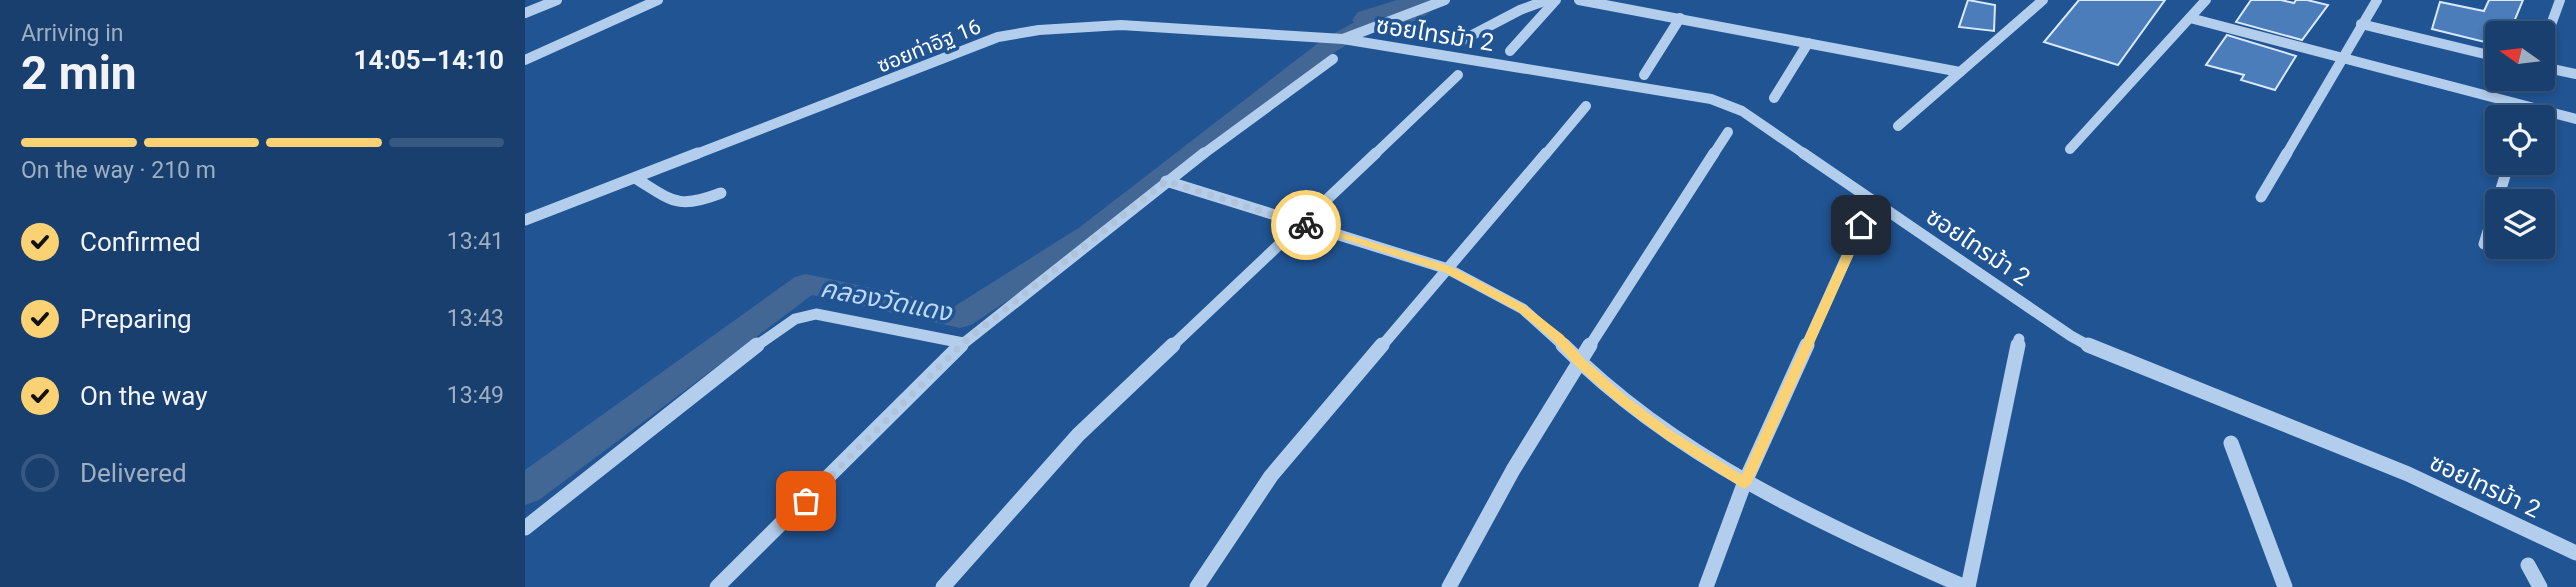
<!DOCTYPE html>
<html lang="en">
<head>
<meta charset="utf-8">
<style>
  :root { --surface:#193f6e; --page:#224673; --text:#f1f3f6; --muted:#9fafc2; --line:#375881; --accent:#fad274 }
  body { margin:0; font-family:Roboto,"Noto Sans Thai",sans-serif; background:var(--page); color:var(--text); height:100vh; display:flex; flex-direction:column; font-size:26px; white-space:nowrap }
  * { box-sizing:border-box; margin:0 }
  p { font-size:23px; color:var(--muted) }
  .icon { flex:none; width:38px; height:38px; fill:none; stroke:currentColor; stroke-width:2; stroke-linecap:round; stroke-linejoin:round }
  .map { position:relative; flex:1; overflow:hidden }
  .side { display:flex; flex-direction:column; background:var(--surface); width:525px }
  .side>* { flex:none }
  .needle { width:46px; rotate:284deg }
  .buttons { position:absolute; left:1960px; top:21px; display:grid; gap:14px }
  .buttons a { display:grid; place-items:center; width:70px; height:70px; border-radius:7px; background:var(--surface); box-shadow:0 4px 10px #0003,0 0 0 2px var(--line); font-size:35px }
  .pin { position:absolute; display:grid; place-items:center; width:60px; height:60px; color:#fff; margin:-30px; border-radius:14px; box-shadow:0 4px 10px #0006 }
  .courier { position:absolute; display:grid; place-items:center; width:70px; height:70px; margin:-35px; border:5px solid #fad274; border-radius:50%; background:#fff; color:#222; box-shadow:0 2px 9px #0007 }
  .summary em { font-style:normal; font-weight:700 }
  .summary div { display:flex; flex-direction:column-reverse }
  .summary { display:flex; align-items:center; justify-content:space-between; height:119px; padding:0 21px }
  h1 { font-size:46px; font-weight:700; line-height:52px }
  .bar { display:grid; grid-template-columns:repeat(4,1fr); gap:10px 7px; align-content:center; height:84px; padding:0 21px }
  .bar i { height:9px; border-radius:5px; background:var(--line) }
  .bar .on { background:var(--accent) }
  .bar p { grid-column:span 4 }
  ol { padding:0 21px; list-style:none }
  li { display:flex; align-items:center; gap:21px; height:77px }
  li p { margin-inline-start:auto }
  li .icon { padding:7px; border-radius:50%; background:var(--accent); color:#111; stroke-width:4 }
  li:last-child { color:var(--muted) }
  li i { width:38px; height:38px; border:4px solid var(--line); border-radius:50% }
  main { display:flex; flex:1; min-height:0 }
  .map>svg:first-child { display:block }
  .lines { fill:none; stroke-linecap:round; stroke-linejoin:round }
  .canal { fill:#436794; fill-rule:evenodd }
  .river { fill:#436794; fill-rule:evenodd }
  .building { fill:#4a7db9; stroke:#d9e8fa; stroke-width:2 }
  .minor-far2 { stroke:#b3ceed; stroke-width:10 }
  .minor-far1 { stroke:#b3ceed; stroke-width:11 }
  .minor { stroke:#b3ceed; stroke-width:15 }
  .route { fill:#fad274 }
  .done { stroke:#b1c3d9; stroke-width:7; stroke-dasharray:0 12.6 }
  .labels { text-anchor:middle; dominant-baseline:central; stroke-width:7; stroke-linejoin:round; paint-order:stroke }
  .far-street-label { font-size:21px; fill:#fff; stroke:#215493 }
  .street-label { font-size:24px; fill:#fff; stroke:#215493 }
  .water-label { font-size:26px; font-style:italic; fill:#bfd8f4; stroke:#215493 }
</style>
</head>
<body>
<main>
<section class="side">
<div class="summary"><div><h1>2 min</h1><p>Arriving in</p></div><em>14:05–14:10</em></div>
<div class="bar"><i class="on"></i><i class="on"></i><i class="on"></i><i></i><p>On the way · 210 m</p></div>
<ol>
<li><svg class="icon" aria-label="check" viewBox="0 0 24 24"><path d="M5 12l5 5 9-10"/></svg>Confirmed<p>13:41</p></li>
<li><svg class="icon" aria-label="check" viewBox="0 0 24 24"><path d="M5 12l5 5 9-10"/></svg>Preparing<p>13:43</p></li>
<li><svg class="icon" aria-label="check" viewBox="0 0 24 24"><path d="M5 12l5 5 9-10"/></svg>On the way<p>13:49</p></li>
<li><i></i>Delivered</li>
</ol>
</section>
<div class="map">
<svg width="2051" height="587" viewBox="0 0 2051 587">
  <rect width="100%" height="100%" fill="#215493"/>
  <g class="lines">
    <polygon class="canal" points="846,13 854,15 857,20 854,25 813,50 575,239 446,325 435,328 287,295 14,500 0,505 0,470 270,277 281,274 430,306 555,227 797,40"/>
    <path class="river" d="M872,0h45c-15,23 -59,34 -84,28l-6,-8 6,-8z"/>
  </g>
  <g class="building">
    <polygon points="1443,0 1470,5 1469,31 1434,27"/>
    <polygon points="1554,0 1640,0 1593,65 1519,42"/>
    <polygon points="1726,0 1756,0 1769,3 1771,0 1782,0 1803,5 1777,40 1711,22"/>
    <polygon points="1964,0 1998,0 1986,29 1972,26 1972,45 1907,29 1915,2 1959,11"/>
    <polygon points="1702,35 1771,56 1750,90 1716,80 1719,75 1681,65"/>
  </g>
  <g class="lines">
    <g class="minor-far2">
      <polyline points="1054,0 1435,72"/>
      <polyline points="0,13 32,0"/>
      <polyline points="1665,18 2051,119"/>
      <polyline points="1836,24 1972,57"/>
      <polyline points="818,39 1186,99 1217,111 1281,155"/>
      <polyline points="934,42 995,10 1022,0"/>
      <polyline points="2018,47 2035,0"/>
      <polyline points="985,51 1031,0"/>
      <polyline points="0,60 133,0"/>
      <polyline points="2018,67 2051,74"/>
      <polyline points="1119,75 1155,18"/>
      <polyline points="1249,98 1283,43"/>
      <polyline points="1373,126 1518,0"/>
      <polyline points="1545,149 1681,0"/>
      <polyline points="169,155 473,37 514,30 596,25 818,39 920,0"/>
      <polyline points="677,155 808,59"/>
      <polyline points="849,155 933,75"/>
      <polyline points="1020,155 1061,106"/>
      <polyline points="1188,155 1203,132"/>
      <polyline points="1761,155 1852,0"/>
    </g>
    <g class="minor-far1">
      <polyline points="1278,153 1546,336 1566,347"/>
      <path d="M110,178c38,23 42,32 86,15"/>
      <polyline points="641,181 923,269 998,309 1040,347"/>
      <polyline points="1736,197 1762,153"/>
      <polyline points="0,220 173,153"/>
      <polyline points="1959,244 1984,163"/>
      <polyline points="230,347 270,319 291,314 438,343"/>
      <polyline points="434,347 679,153"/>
      <polyline points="646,347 851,153"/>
      <polyline points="856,347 1021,153"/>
      <polyline points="1064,347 1189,153"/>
      <polyline points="1281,347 1336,225"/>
      <polyline points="1492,347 1494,339"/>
    </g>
    <g class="minor">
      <path d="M1038,345c113,114 258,178 402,242"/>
      <polyline points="1563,345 1883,474 2051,553"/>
      <polyline points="1706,443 1760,587"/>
      <polyline points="0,528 232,345"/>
      <polyline points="2003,565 2015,587"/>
      <polyline points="192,587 436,345"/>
      <polyline points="418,587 553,435 648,345"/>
      <polyline points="672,587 746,476 857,345"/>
      <polyline points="924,587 988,470 1065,345"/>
      <polyline points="1181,587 1219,484 1282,345"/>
      <polyline points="1443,587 1493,345"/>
    </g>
  </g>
  <polygon class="route" points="1336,222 1342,225 1226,484 1219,489 1138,437 1093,403 1050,365 1029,341 993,311 919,272 776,225 785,223 927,267 1001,306 1038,335 1059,359 1102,397 1147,431 1217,475 1331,225"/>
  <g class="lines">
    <polyline class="done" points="281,501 438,343 641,181 781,225"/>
  </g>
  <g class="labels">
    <g class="far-street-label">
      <text transform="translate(404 46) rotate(-22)">ซอยท่าอิฐ 16</text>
    </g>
    <g class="street-label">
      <text transform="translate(910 34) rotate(9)">ซอยไทรม้า 2</text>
      <text transform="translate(1453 247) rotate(34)">ซอยไทรม้า 2</text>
      <text transform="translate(1960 486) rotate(25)">ซอยไทรม้า 2</text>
    </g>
    <g class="water-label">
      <text transform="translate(361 300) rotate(11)">คลองวัดแดง</text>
    </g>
  </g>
</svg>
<div class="buttons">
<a><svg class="needle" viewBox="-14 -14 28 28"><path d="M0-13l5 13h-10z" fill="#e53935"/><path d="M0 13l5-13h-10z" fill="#9fafc2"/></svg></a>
<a><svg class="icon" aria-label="locate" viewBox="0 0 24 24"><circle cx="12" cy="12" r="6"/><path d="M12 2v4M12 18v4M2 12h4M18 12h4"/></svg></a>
<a><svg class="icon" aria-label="layers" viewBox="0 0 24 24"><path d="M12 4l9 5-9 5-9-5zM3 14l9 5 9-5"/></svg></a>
</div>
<div class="pin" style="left:281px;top:501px;background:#ea580c"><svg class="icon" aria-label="bag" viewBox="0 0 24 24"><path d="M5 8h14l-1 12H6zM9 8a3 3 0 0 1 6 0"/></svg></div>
<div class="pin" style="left:1336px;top:225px;background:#1f2937"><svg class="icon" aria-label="home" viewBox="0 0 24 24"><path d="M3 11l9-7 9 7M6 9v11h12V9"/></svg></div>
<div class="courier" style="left:781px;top:225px"><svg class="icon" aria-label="bike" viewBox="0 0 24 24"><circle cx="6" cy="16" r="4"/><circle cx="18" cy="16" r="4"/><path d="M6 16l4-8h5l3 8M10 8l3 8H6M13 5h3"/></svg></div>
</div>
</main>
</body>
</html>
